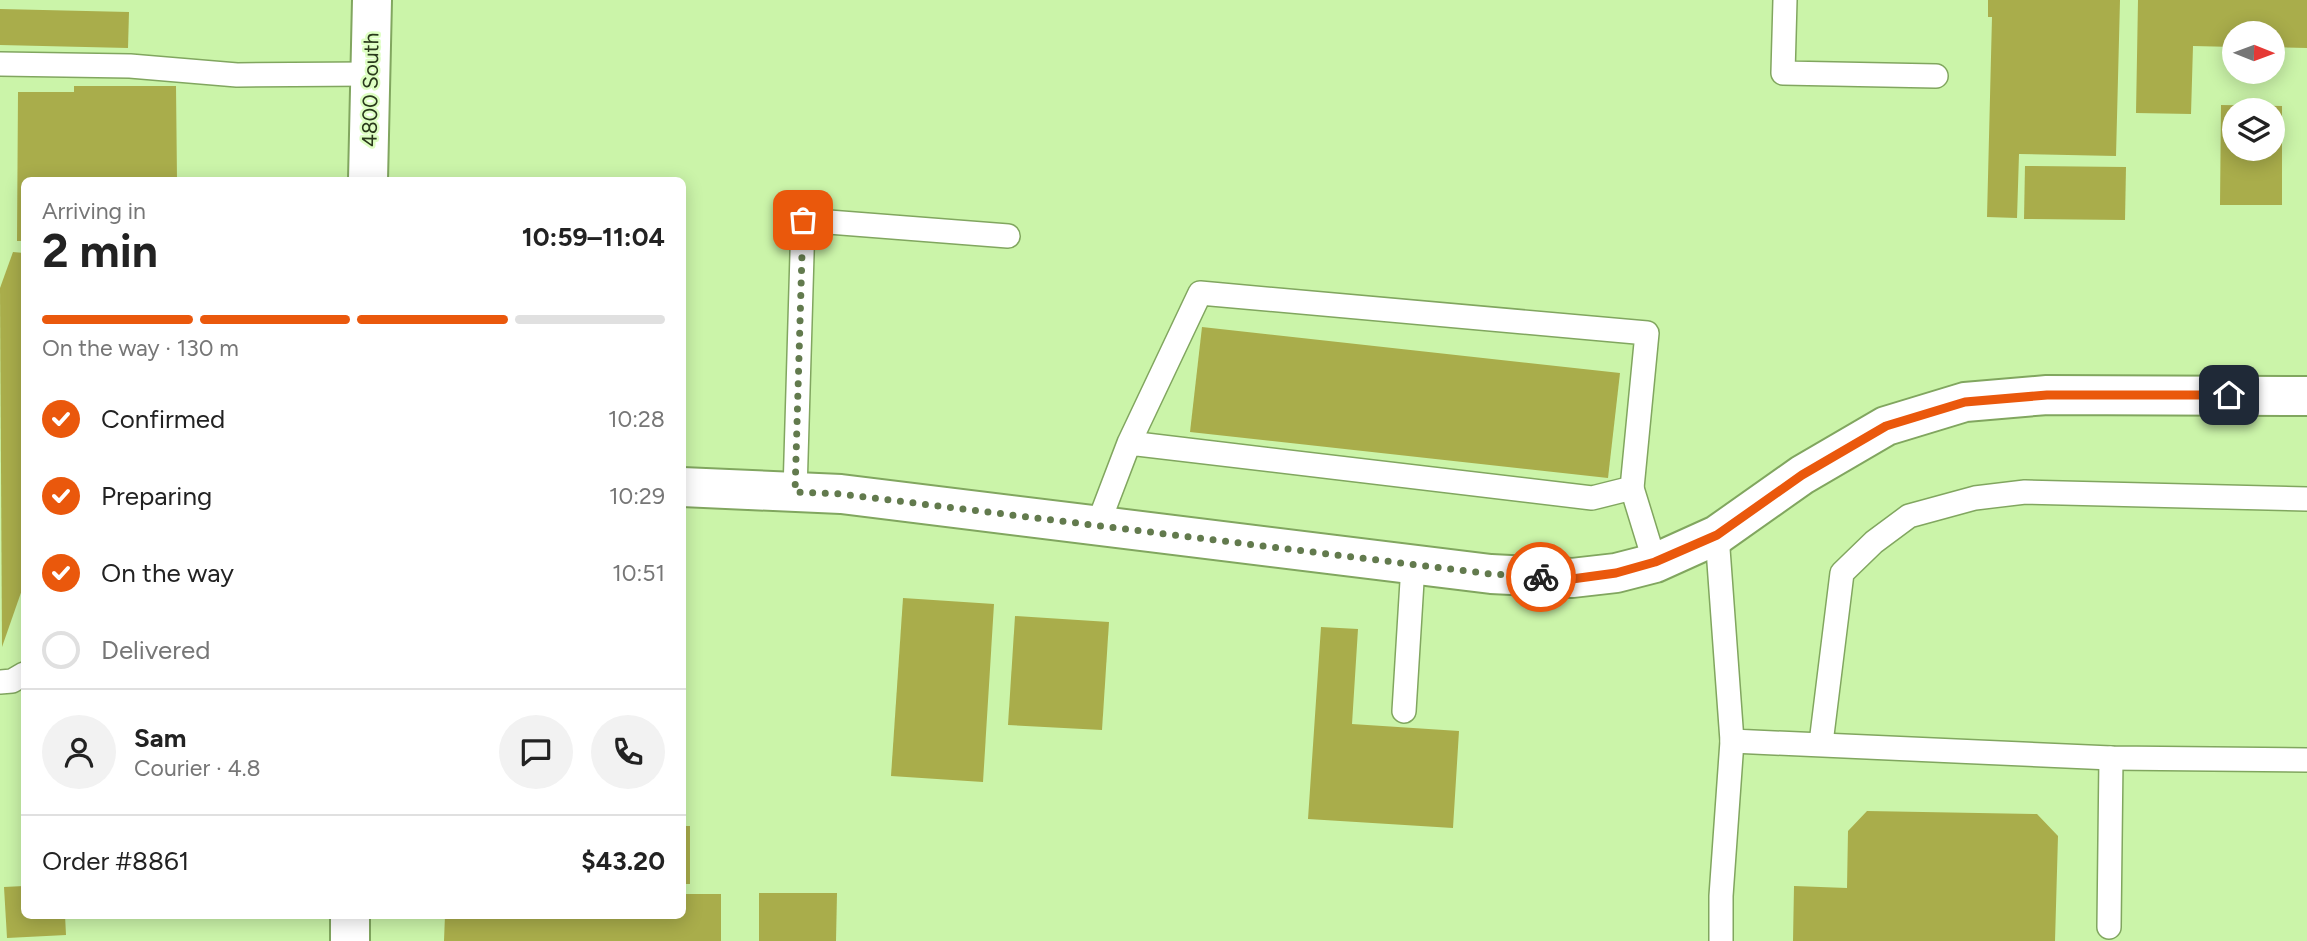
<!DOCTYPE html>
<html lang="en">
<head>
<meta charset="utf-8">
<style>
  :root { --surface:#fff; --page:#f2f2f2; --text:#222; --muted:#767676; --line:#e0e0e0; --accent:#ea580c }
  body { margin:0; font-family:Figtree,sans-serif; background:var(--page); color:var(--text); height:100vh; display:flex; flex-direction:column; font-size:26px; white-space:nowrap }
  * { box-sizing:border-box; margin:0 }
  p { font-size:23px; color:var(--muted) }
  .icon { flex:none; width:38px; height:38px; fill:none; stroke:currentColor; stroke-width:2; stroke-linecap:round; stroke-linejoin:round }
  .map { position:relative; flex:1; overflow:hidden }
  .drawer { position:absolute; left:21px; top:177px; width:665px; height:742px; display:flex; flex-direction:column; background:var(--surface); border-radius:10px; box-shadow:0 4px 18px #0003 }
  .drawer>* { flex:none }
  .needle { width:46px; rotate:91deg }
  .fabs { position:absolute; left:2222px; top:21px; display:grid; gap:14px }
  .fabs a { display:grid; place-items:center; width:63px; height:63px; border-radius:50%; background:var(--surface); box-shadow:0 4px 18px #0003; font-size:35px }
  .pin { position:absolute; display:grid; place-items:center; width:60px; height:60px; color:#fff; margin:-30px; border-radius:14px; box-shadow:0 4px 10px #0006 }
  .courier { position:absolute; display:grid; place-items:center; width:70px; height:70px; margin:-35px; border:5px solid #ea580c; border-radius:50%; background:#fff; color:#222; box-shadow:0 2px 9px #0007 }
  .overview em { font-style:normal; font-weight:700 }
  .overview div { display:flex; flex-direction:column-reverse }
  .overview { display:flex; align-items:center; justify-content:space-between; height:119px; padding:0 21px }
  h1 { font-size:46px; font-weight:700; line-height:52px }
  .bar { display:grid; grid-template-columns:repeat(4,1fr); gap:10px 7px; align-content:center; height:84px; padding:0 21px }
  .bar i { height:9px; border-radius:5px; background:var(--line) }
  .bar .current { background:var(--accent) }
  .bar p { grid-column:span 4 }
  .line { display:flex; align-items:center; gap:18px; padding:0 21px; border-top:2px solid var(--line) }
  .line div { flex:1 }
  .round { display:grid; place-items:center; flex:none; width:74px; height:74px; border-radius:37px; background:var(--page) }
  ol { padding:0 21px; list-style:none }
  li { display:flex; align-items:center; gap:21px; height:77px }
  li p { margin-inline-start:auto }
  li .icon { padding:7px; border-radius:50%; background:var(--accent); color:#fff; stroke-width:4 }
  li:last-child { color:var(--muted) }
  li i { width:38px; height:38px; border:4px solid var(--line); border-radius:50% }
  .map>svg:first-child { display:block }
  .building { fill:#a9ad4b; fill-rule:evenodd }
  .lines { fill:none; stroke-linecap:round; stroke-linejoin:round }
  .service-casing { stroke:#81a65f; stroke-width:26 }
  .minor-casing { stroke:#81a65f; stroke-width:42 }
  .tertiary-casing { stroke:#81a65f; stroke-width:42 }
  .service { stroke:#fff; stroke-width:23 }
  .minor { stroke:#fff; stroke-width:38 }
  .tertiary { stroke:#fff; stroke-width:38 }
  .done { stroke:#627a4d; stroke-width:7; stroke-dasharray:0 12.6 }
  .route { stroke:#ea580c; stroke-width:9 }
  .labels { text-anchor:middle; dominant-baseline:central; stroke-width:5; stroke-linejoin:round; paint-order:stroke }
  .street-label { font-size:21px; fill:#29391b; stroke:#deffc3 }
</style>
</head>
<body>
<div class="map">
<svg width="2307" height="941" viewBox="0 0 2307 941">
  <rect width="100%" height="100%" fill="#cbf4a9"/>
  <g class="building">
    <polygon points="1988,0 2120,0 2116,156 2019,154 2017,218 1987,217 1992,17 1988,17"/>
    <polygon points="2138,0 2307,0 2307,48 2273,47 2273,33 2235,33 2235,47 2193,46 2191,114 2136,113"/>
    <polygon points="0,9 129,12 128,48 0,45"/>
    <polygon points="74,86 176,86 177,180 24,180 24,241 17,241 18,92 74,92"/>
    <path d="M2221,105l61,1v99h-62zM2235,110h38v39h-38z"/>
    <polygon points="2025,166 2126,167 2125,220 2024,219"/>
    <polygon points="13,252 24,253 24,584 2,647 0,288"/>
    <polygon points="1202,327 1620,373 1608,478 1190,432"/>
    <polygon points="903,598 994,604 983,782 891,776"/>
    <polygon points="1015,616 1109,622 1102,730 1008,725"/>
    <polygon points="1321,627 1358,629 1352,724 1459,731 1453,828 1308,819"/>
    <polygon points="1867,811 2037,814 2058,836 2055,941 1793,941 1794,886 1847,888 1848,831"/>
    <rect x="682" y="826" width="8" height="58"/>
    <polygon points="24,886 24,915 65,915 66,935 7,938 4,887"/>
    <polygon points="759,893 837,893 836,941 759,941"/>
    <polygon points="682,894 721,894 721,941 444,941 445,915 682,915"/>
  </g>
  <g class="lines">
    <g class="service-casing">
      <g id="service">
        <polyline points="1785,0 1783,73 1936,76"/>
        <polyline points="0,64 130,66 237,75 370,74"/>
        <polyline points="1632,488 1655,563"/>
        <polyline points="795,492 803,220 1008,236"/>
        <polyline points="1097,527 1129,443 1200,293 1647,333 1632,488 1592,498 1129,443"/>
        <polyline points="1717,535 1732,741 2111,758 2307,760"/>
        <polyline points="0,682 12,681 24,674"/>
        <polyline points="1404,711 1413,565"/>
        <polyline points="1821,743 1842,573 1874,542 1909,516 1975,498 2025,492 2307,499"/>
        <polyline points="2109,927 2111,758"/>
        <polyline points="1721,941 1721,896 1732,741"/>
      </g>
    </g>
    <g class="minor-casing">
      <polyline id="minor" points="682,487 841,494 1491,574 1572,578 1616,573 1655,563 1717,535 1802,475 1886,426 1965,402 2047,395 2307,396"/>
    </g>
    <g class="tertiary-casing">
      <g id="tertiary">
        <polyline points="368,180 372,0"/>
        <polyline points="350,941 350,915"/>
      </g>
    </g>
    <use href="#service" class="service"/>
    <use href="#minor" class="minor"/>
    <use href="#tertiary" class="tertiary"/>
  </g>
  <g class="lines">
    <polyline class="done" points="803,220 795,492 841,494 1491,574 1541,577"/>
    <polyline class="route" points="1541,577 1572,579 1616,573 1655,562 1717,535 1802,475 1886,426 1965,402 2047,395 2229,395"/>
  </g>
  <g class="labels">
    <g class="street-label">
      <text transform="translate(370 90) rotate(-89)">4800 South</text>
    </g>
  </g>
</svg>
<div class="fabs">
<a><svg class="needle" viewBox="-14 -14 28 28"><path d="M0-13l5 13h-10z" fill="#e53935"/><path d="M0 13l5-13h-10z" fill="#767676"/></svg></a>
<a><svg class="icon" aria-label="layers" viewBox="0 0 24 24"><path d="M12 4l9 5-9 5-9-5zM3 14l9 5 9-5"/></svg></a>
</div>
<div class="pin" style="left:803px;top:220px;background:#ea580c"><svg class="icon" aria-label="bag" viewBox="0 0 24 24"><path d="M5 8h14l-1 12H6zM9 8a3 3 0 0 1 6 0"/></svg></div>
<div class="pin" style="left:2229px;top:395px;background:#1f2937"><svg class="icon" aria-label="home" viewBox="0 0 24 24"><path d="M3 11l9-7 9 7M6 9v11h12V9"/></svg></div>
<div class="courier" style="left:1541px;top:577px"><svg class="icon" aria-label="bike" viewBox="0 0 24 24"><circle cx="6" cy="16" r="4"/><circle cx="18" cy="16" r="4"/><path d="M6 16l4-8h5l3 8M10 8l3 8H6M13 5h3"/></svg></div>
<section class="drawer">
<div class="overview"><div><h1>2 min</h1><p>Arriving in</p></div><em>10:59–11:04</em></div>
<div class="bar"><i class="current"></i><i class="current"></i><i class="current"></i><i></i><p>On the way · 130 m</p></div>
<ol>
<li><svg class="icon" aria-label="check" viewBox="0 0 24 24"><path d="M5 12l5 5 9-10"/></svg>Confirmed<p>10:28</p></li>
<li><svg class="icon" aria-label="check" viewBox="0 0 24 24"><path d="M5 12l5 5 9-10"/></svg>Preparing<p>10:29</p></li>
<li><svg class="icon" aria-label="check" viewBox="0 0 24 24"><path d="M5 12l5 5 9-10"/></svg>On the way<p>10:51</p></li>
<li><i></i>Delivered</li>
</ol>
<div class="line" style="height:126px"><a class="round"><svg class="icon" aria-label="person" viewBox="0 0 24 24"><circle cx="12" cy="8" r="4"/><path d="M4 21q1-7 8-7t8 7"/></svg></a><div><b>Sam</b><p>Courier · 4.8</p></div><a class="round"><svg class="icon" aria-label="chat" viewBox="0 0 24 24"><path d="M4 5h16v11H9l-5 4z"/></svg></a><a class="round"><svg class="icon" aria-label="phone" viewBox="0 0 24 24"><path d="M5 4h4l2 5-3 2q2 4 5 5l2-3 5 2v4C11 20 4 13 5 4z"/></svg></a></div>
<div class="line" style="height:91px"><div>Order #8861</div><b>$43.20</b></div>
</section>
</div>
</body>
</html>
